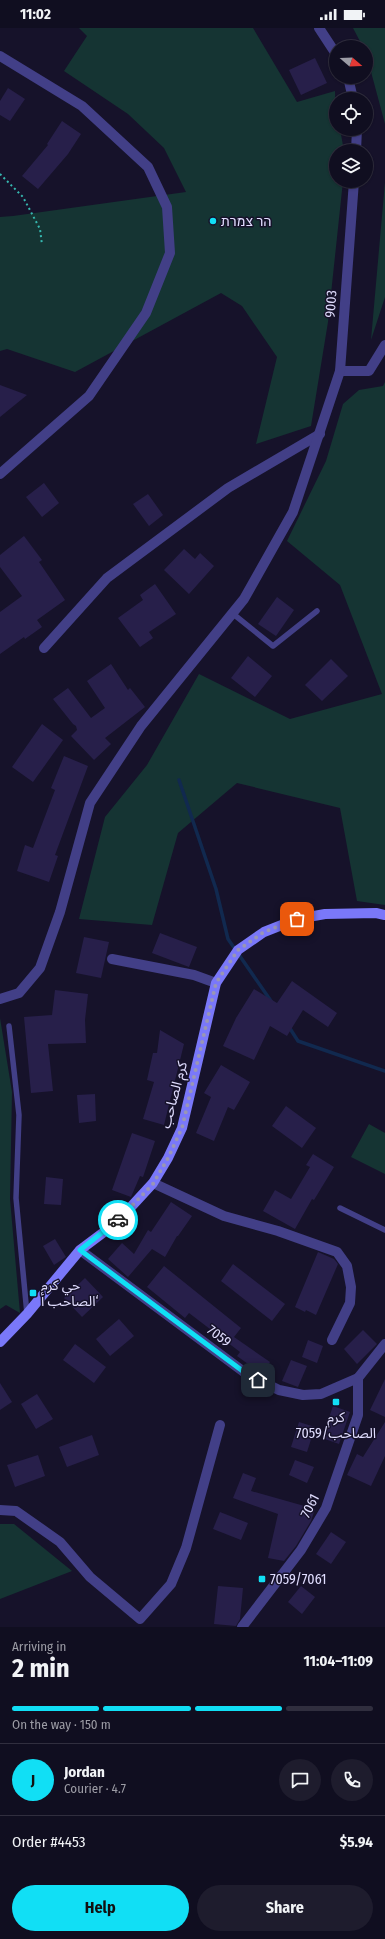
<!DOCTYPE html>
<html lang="en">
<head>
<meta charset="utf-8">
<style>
  :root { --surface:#100e20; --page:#1e1c2d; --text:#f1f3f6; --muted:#9c9ca5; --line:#302e3e; --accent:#11dff5 }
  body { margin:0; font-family:"Fira Sans Condensed","Noto Sans Arabic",Heebo,sans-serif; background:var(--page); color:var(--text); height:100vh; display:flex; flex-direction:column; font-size:15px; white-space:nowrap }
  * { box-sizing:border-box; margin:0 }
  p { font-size:13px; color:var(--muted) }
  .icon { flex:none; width:22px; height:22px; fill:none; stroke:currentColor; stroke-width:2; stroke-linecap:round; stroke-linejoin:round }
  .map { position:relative; height:1599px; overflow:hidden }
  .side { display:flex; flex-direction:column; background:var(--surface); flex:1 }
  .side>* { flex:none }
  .needle { width:26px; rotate:109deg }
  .fabs { position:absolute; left:329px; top:12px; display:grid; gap:8px }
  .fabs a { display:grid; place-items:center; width:44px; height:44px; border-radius:50%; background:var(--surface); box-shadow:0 1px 3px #0004,0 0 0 1px var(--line); font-size:20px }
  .pin { position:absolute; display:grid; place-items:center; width:34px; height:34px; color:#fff; margin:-17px; border-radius:8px; box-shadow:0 2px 6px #0006 }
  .courier { position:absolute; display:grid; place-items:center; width:40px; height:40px; margin:-20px; border:3px solid #11dff5; border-radius:50%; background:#fff; color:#222; box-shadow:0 1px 5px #0007 }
  .head em { font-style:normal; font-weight:700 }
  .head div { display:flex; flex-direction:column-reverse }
  .head { display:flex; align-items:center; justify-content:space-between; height:68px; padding:0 12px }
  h1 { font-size:26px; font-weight:700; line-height:30px }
  .bar { display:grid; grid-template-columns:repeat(4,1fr); gap:6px 4px; align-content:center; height:48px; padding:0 12px }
  .bar i { height:5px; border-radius:3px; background:var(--line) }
  .bar .active { background:var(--accent) }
  .bar p { grid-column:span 4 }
  .line { display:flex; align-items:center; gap:10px; padding:0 12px; border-top:1px solid var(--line) }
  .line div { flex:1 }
  .round { display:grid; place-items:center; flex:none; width:42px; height:42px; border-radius:21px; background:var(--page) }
  .primary-button { display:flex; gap:8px; margin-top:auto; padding:8px 12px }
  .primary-button a { flex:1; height:46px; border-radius:24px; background:var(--accent); color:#111; font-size:16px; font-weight:700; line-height:46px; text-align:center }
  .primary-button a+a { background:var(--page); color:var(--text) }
  .status { display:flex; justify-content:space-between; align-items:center; height:28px; padding:0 20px; background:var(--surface); direction:ltr }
  .status svg { height:11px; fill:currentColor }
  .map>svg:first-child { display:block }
  .green { fill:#153433 }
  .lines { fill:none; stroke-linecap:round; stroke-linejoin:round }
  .stream { stroke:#11294f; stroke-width:3.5 }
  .building { fill:#271f4a }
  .path { stroke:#36b8b0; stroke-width:2; stroke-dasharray:2 3; stroke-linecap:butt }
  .lane { stroke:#423f87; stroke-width:5.5 }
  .street { stroke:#423f87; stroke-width:10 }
  .secondary { stroke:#7a78f9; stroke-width:10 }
  .done { stroke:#9996b4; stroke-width:4; stroke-dasharray:0 7.2 }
  .route { stroke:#11dff5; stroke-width:5 }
  .poi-dot { fill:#11dff5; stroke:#16122a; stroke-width:1.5 }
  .labels { text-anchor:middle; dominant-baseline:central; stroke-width:3; stroke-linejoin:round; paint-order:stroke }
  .poi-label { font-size:14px; fill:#e0ddfe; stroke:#16122a; text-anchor:start }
  .street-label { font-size:14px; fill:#e0ddfe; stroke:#16122a }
</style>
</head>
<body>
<div class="status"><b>11:02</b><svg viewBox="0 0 49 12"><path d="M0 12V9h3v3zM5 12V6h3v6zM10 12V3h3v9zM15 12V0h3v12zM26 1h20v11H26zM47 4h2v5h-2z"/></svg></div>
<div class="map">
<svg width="385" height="1599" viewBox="0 0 385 1599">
  <rect width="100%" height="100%" fill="#16122a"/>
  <g class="green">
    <polygon points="79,0 253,0 297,74 335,63 336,101 340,101 344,123 336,123 336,153 343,153 328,294 311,398 256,416 277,329 242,278 221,265 75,344 7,321 0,323 0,189 13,188 186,164 164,120 128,86 64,43 87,8"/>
    <polygon points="353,0 385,0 385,96 366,25 366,19 363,19"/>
    <polygon points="385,154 385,269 371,312"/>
    <polygon points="385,354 385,877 357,873 340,780 237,755 178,805 152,897 79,891 105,789 147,737 199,646 290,691 382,666 340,557 287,513 326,433 343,376 359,362 383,358"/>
    <polygon points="0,990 12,1064 10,1171 20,1285 6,1277 0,1281"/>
    <polygon points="369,1096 385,1105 385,1146 351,1129"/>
    <polygon points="0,1496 14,1496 72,1543 0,1571"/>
  </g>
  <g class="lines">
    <g class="stream">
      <polyline points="179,752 216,861 228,911 271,973"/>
      <polyline points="289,999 298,1013 385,1043"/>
    </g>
  </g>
  <g class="building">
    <polygon points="315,30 327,55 301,67 289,42"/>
    <polygon points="8,60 25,71 10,93 0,87 0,73"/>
    <polygon points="62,93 81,106 68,126 38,161 22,148 48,117 47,116"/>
    <polygon points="0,357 27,367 0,389"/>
    <polygon points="44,455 59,475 42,489 26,469"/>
    <polygon points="148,466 163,487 149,498 133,476"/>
    <polygon points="24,508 42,532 39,534 65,572 37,592 42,599 25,611 24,609 0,626 0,584 22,568 0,539 0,527"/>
    <polygon points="184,521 195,531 200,525 214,538 189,566 164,542"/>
    <polygon points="155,556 176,586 149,604 153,610 140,619 118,590 143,572 140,567"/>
    <polygon points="277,569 294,582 276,608 258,596"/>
    <polygon points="248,628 272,648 255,669 231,650"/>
    <polygon points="331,631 348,648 322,673 305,657"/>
    <polygon points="111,636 128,662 130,660 145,679 105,710 111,716 94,732 71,708 77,702 76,698 73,696 53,671 68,660 91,690 105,680 87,653"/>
    <polygon points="42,696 63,712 33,754 12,739"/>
    <polygon points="64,728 88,738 55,827 58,828 49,854 17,843 25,817 33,820 55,762 51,760"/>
    <polygon points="160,905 197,919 189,939 152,925"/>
    <polygon points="84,909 109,914 101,950 76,945"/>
    <polygon points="292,953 337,985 328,999 303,982 287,1008 270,998 254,1032 223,1018 236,990 254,961 277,975"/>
    <polygon points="55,962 88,966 85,992 86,1015 48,1016 53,1063 31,1065 24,989 52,987"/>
    <polygon points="160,1002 184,1016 164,1097 143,1091 154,1054 147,1052 153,1025 157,1025"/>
    <polygon points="221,1037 250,1054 234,1082 228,1079 214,1113 196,1105 211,1069 204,1065"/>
    <polygon points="95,1066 96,1093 79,1095 77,1067"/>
    <polygon points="286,1078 316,1100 302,1120 272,1098"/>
    <polygon points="132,1105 155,1113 143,1149 140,1148 131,1169 112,1162"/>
    <polygon points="313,1126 334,1139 314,1172 312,1171 295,1201 263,1183 275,1162 291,1171 310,1139 306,1137"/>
    <polygon points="46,1149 63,1151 61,1177 44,1176"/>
    <polygon points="171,1174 192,1188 178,1208 177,1208 165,1229 152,1221 128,1249 108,1231 122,1215 134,1226 148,1202 151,1204"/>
    <polygon points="55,1211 66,1229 54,1237 43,1218"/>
    <polygon points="318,1224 334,1231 338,1236 316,1287 306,1282 305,1284 295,1279"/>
    <polygon points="233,1236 285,1276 272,1293 221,1253"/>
    <polygon points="164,1238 241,1300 234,1309 270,1334 262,1346 237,1328 240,1324 189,1285 185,1290 147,1259"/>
    <polygon points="85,1250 103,1269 82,1289 64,1270"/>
    <polygon points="119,1291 134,1308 110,1328 96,1311"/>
    <polygon points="363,1302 377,1316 357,1336 344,1321"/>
    <polygon points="308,1312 323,1318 317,1335 302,1329"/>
    <polygon points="75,1316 106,1339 94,1355 63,1332"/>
    <polygon points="291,1332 307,1338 298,1359 282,1353"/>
    <polygon points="385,1351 385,1389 370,1382"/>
    <polygon points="0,1355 12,1374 0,1382"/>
    <polygon points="37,1366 53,1391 36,1401 21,1376"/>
    <polygon points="333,1378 350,1384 339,1416 322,1410"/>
    <polygon points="299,1394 315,1399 307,1424 291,1419"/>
    <polygon points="385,1394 385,1428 371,1458 347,1447 357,1426 363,1429"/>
    <polygon points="92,1407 99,1427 67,1439 59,1419"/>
    <polygon points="38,1427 45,1448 15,1459 7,1437"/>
    <polygon points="295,1432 314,1439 307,1455 289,1447"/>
    <polygon points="243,1445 256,1450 251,1463 315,1481 311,1493 296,1518 284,1533 268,1530 278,1486 233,1470"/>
    <polygon points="220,1484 248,1495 241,1512 213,1501"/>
    <polygon points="331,1504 346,1514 331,1536 316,1526"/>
    <polygon points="218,1558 243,1560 240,1591 236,1598 214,1596"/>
    <polygon points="301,1558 315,1569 302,1586 288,1574"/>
  </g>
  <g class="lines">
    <polyline class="path" points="0,146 23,169 40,201 42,217"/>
    <g class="lane">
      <polyline points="232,585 273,618 317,583"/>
      <polyline points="9,998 19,1087 16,1170 27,1286"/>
      <polyline points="340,1180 385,1202"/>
    </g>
    <g class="street">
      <polyline points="319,0 336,26"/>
      <polyline points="0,28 82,78 148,139 167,179 170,225 146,285 89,368 0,446"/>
      <polyline points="348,49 353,71"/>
      <polyline points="356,123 357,101"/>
      <polyline points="340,343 369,343 385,317"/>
      <polyline points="44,620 107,550 228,460 320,406"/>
      <polyline points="112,931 194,947 216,955"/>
      <polyline points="0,971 19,965 40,940 60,884 90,775 141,698 244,571 293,484 340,343 354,153"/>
      <polyline points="153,1155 224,1188 278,1203 337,1224 347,1238 351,1259 350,1275 332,1312"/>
      <polyline points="80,1222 248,1347 279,1362 303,1367 321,1366 358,1350 385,1316"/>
      <polyline points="0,1482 16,1483 60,1514 90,1549 140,1591 171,1556 186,1520 220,1397"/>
      <polyline points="242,1599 301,1522 326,1480 358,1387 358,1350"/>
    </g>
    <polyline class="secondary" points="0,1314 27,1286 80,1222 104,1204 130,1180 153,1155 168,1130 182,1100 216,955 238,922 264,904 297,891 325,886 376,885 385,887"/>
  </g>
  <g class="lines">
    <polyline class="done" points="118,1192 153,1156 168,1130 182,1100 216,955 238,922 264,904 297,891"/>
    <polyline class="route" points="118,1192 80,1222 248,1347 258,1352"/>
  </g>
  <g class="poi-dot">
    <circle cx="213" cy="193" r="4"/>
    <rect x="29" y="1261" width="8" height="8" rx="2"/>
    <rect x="332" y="1370" width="8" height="8" rx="2"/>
    <rect x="258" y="1547" width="8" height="8" rx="2"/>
  </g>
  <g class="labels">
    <g class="poi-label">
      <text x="221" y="193">הר צמרת</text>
      <text x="41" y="1257">حي كرم<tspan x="41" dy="16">الصاحب أ‘</tspan></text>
      <text x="336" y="1389" text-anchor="middle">كرم<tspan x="336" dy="16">الصاحب/7059</tspan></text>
      <text x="270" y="1551">7059/7061</text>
    </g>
    <g class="street-label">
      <text transform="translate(331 276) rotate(-86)">9003</text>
      <text transform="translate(174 1067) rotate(-75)">كرم الصاحب</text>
      <text transform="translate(219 1308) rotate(37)">7059</text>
      <text transform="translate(310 1478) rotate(-63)">7061</text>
    </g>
  </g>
</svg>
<div class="fabs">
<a><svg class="needle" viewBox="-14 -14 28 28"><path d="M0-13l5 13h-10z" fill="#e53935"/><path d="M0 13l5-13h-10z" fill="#9c9ca5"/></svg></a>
<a><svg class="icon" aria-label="locate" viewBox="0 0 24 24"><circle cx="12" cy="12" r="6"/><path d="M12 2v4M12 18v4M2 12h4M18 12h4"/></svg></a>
<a><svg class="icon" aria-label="layers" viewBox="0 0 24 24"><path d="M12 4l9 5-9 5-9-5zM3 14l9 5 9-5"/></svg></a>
</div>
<div class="pin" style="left:297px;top:891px;background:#ea580c"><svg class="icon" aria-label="bag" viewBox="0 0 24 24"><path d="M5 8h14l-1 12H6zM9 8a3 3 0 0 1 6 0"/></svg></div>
<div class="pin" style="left:258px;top:1352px;background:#1f2937"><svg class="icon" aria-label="home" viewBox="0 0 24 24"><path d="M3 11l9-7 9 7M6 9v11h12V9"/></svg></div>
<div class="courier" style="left:118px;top:1192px"><svg class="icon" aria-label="car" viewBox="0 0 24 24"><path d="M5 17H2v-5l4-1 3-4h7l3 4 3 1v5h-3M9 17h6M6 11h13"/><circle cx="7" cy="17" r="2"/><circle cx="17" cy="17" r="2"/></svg></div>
</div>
<section class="side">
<div class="head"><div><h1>2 min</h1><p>Arriving in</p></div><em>11:04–11:09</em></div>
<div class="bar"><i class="active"></i><i class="active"></i><i class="active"></i><i></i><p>On the way · 150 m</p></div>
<div class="line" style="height:72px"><b class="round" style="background:var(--accent);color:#111">J</b><div><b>Jordan</b><p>Courier · 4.7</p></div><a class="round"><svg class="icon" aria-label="chat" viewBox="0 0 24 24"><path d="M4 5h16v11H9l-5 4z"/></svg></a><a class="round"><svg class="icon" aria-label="phone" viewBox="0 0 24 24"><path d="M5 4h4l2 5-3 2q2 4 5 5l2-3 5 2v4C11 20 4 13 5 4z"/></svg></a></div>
<div class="line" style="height:52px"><div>Order #4453</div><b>$5.94</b></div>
<div class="primary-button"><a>Help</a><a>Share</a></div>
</section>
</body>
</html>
